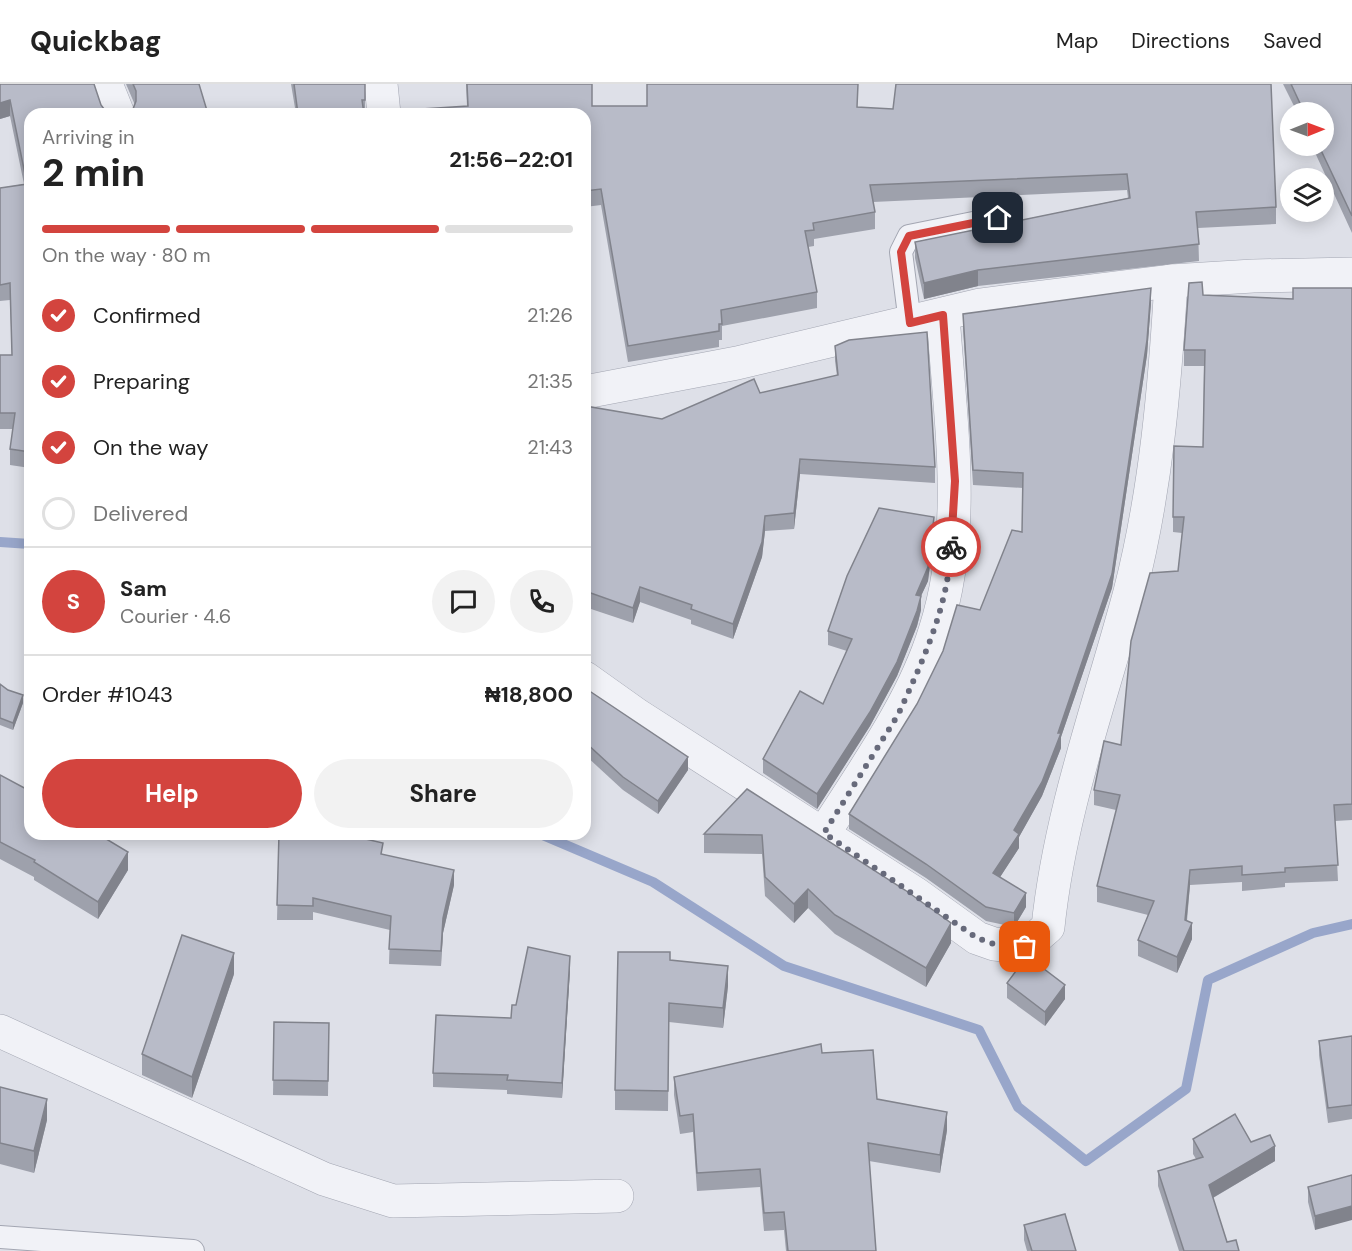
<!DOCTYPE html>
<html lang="en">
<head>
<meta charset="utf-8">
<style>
  :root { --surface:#fff; --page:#f2f2f2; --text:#222; --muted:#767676; --line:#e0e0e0; --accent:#d3443e }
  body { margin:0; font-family:"DM Sans",sans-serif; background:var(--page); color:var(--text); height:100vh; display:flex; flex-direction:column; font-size:22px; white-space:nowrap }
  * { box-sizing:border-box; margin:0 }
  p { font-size:20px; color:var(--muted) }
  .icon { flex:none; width:33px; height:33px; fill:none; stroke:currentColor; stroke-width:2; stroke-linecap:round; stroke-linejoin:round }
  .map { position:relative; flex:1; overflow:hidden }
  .details { position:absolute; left:24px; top:24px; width:567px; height:732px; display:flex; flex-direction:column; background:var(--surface); border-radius:18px; box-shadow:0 3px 15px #0003 }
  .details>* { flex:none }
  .needle { width:39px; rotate:89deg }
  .buttons { position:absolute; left:1280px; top:18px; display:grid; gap:12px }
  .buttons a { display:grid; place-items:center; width:54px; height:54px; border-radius:50%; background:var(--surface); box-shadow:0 3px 15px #0003; font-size:30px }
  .pin { position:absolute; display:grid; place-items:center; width:51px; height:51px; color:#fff; margin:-26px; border-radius:12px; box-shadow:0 3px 9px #0006 }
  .courier { position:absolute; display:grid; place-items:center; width:60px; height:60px; margin:-30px; border:4px solid #d3443e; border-radius:50%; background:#fff; color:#222; box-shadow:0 2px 8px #0007 }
  .overview em { font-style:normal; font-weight:700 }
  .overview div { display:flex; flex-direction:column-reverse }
  .overview { display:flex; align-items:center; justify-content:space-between; height:102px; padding:0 18px }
  h1 { font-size:39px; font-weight:700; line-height:45px }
  .bar { display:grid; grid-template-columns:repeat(4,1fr); gap:9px 6px; align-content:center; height:72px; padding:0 18px }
  .bar i { height:8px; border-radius:4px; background:var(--line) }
  .bar .current { background:var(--accent) }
  .bar p { grid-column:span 4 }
  .line { display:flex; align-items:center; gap:15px; padding:0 18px; border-top:2px solid var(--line) }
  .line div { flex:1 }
  .round { display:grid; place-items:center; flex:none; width:63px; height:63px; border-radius:32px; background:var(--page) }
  ol { padding:0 18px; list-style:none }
  li { display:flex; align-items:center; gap:18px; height:66px }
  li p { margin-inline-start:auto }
  li .icon { padding:6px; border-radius:50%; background:var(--accent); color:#fff; stroke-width:4 }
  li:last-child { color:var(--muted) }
  li i { width:33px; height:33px; border:3px solid var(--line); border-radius:50% }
  .action { display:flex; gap:12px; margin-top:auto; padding:12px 18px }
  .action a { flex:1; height:69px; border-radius:36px; background:var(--accent); color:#fff; font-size:24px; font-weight:700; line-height:69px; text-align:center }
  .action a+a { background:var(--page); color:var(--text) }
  header { display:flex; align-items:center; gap:36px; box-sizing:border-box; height:84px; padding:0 30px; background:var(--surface); border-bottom:2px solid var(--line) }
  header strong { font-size:28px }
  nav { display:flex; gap:33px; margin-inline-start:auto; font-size:21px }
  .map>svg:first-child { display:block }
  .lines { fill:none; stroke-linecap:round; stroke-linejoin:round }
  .stream { stroke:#98a6ca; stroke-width:10 }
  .lane-casing { stroke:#a3a6b2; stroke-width:24 }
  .street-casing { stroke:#a3a6b2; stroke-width:34 }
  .lane { stroke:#f1f2f7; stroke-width:22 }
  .street { stroke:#f1f2f7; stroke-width:33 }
  .wall { fill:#9ea1ac }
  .shaded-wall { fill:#81838c }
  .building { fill:#b8bbc8; stroke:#81838c; stroke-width:1.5 }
  .done { stroke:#676a7b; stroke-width:6; stroke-dasharray:0 10.8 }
  .route { stroke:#d3443e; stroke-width:8 }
</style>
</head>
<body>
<header>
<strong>Quickbag</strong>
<nav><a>Map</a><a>Directions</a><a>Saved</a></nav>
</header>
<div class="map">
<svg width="1352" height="1167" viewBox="0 0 1352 1167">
  <rect width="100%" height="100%" fill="#dee0e8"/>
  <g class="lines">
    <g class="stream">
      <polyline points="0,458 30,460"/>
      <polyline points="540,750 653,798 784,882 979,946 1018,1023 1086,1077 1186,1005 1208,896 1313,849 1352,840"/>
    </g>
    <g class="lane-casing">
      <g id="lane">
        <polyline points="910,239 901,168 909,152 998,134"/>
        <polyline points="0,1153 193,1167"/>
      </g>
    </g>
    <g class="street-casing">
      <g id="street">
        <polyline points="106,0 118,30"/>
        <polyline points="381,0 384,30"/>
        <polyline points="585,308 737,279 980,221 1171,197 1253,192 1352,190"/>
        <path d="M585,594l52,37 279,179 61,44 17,6 31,3 23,-20c12,-116 52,-223 82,-335 26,-101 35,-207 41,-311"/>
        <path d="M824,749c40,-63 89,-130 111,-202 33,-102 15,-211 8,-316"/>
        <polyline points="0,947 324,1095 393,1117 617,1112"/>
      </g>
    </g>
    <use href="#lane" class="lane"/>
    <use href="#street" class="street"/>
  </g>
  <g class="wall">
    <polygon points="0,0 101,21 107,29 30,30 30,384 10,381 10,365 13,345 0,345 0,271 12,271 10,216 0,217 0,104 24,100 10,32 0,35"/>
    <polygon points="126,0 199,0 133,25 135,21"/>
    <polygon points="291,0 365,0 365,30 296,30"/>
    <polygon points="466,0 592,0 592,22 858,23 1276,123 1276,140 1198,144 1199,177 978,202 924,215 915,174 915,158 1128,114 1127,106 873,118 875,128 875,145 814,155 814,162 808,163 817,208 817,224 722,242 722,256 719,256 719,263 628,278 601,121 585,123 585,30 467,22"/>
    <polygon points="1283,0 1352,0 1352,149 1312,62 1323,62 1323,28 1297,28"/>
    <polygon points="1352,204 1352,736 1335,737 1338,797 1285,799 1285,803 1242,807 1242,798 1190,801 1187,837 1192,855 1177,889 1138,872 1138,856 1148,831 1097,818 1097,802 1116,726 1094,721 1094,706 1121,661 1178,487 1182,449 1173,448 1173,433 1203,363 1204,282 1184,282 1184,266 1203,211 1293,215"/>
    <polygon points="1151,218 1147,271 1112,504 1061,653 1061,664 1042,712 1019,753 1019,764 1000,793 1026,823 1014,843 986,837 926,794 849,745 849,730 980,526 1022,448 1023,404 973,401 963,244 963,230"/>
    <polygon points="835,262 935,383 935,399 800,390 794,445 765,447 762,473 733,555 691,540 691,536 640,518 633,539 585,523 585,322 662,335 760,309 837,292 835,277"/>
    <polygon points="934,447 928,497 921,512 921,526 917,542 897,592 870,642 817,725 763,689 763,675 823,620 847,567 828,561 828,547"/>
    <polygon points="0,600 23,619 13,646 0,641"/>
    <polygon points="585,604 688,686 658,730 623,706 585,671"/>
    <polygon points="0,691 128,786 98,835 34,796 34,793 0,775"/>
    <polygon points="747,705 951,859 926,903 835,850 808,824 794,839 765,812 762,770 704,769 704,750"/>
    <polygon points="279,750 383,770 454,801 443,849 441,882 389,880 390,846 313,828 313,836 277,836"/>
    <polygon points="670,876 728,902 723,944 669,938 668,1027 615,1026 615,1006"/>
    <polygon points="570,886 562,1014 507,1010 507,1006 433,1003 433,989 511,934 516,921"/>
    <polygon points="234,890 192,1014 142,991 142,970"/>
    <polygon points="1007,899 1065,915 1045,942 1007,914"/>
    <polygon points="274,938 329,939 328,1012 273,1011"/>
    <polygon points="1352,952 1352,1035 1328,1039 1319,971 1319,957"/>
    <polygon points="822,969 877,1015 947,1046 940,1089 869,1077 876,1167 786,1167 784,1146 764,1147 760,1103 697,1107 693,1048 680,1050 674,1011 674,993"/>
    <polygon points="0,1003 47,1036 34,1089 0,1080"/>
    <polygon points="1193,1055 1251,1058 1275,1077 1213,1114 1227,1158 1239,1167 1179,1167 1158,1102 1158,1087 1196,1075 1193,1070"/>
    <polygon points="1352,1091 1315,1146 1308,1118 1308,1103"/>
    <polygon points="1024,1141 1076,1167 1027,1167 1024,1156"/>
  </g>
  <g class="shaded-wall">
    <polygon points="10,16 10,32 0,35 0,19"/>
    <polygon points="978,186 978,202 924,215 924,199"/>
    <polygon points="1151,204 1151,218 1147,271 1112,504 1061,653 1061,664 1042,712 1019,753 1019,764 993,804 993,789 1014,746 1058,649"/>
    <polygon points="800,375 800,390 794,445 794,429"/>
    <polygon points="765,432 765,447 762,473 733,555 733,540"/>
    <polygon points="934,433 934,447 928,497 921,512 921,526 917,542 897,592 870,642 817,725 817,710 916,511"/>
    <polygon points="640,503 640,518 633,539 633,524"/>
    <polygon points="23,611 23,619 13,646 13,639"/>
    <polygon points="688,673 688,686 658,730 658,717"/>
    <polygon points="128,768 128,786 98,835 98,818"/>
    <polygon points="454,786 454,801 443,849 441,882 443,834"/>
    <polygon points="1190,786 1190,801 1185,852 1185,836"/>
    <polygon points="808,805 808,824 794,839 794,820"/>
    <polygon points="1026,809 1026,823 1014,843 1014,829"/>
    <polygon points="951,839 951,859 926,903 926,884"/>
    <polygon points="1192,839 1192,855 1177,889 1177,873"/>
    <polygon points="234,869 234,890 192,1014 192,993"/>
    <polygon points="570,872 570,886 562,1014 562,999"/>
    <polygon points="728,882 728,902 723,944 723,924"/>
    <polygon points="1065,901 1065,915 1045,942 1045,928"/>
    <polygon points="47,1015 47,1036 34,1089 34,1067"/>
    <polygon points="947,1028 947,1046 940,1089 940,1071"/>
    <polygon points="1275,1062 1275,1077 1209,1116 1209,1101"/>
    <polygon points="1352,1122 1352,1136 1315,1146 1315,1132"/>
  </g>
  <g class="building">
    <polygon points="0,0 94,0 101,21 107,29 110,30 30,30 30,368 10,365 15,329 0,329 0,271 12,271 10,199 0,201 0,104 27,100 10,16 0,19"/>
    <polygon points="133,0 199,0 208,30 126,30 133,25 136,17 136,7"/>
    <polygon points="294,0 365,0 365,16 362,16 364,30 298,30"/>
    <polygon points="467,0 592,0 592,22 647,22 647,0 858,0 857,23 893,25 896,0 1271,0 1276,123 1196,128 1199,160 978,186 924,199 915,158 1130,114 1127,90 870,101 875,128 813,139 814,146 805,147 817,208 721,226 722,240 719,240 719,247 628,262 601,105 585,107 585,30 422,30 422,25 468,22"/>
    <polygon points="1291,0 1352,0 1352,132 1319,62 1323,62 1323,28 1304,28"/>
    <polygon points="1202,198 1203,211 1293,215 1293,204 1352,204 1352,720 1334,721 1338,781 1285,784 1285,788 1242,791 1242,782 1190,786 1185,836 1192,839 1177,873 1138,856 1154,817 1097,802 1120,711 1094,706 1104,657 1121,661 1131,557 1150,489 1178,487 1184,433 1173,433 1174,362 1203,363 1205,266 1184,266 1189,199"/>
    <polygon points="1151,204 1147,256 1112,490 1058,649 1061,649 1042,698 1014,746 1019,750 993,789 1026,809 1014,829 986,823 926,780 849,730 917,620 943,567 957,521 980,526 1012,446 1022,448 1023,389 973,386 963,230"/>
    <polygon points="927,248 935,383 800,375 794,429 765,432 762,458 733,540 691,525 692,521 640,503 633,524 585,507 585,322 662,335 754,295 760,309 838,291 835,262 849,256"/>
    <polygon points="879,424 934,433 928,483 916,511 921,512 917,527 897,578 870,628 817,710 763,675 800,607 823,620 852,555 828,547 847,492"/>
    <polygon points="0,600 8,606 23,611 13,639 0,634"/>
    <polygon points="585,604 688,673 658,717 623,693 585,658"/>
    <polygon points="0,691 30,707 30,750 98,750 128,768 98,818 34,778 35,776 0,758"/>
    <polygon points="747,705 905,806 951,839 926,884 835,831 808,805 794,820 765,793 762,751 704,750"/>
    <polygon points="279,750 344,750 383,759 381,770 454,786 443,834 441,867 389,865 391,832 313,814 313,822 277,821"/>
    <polygon points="182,851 234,869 192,993 142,970"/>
    <polygon points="528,863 570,872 562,999 507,996 508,991 433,989 436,931 511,934 512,921 516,921"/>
    <polygon points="618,868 670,868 670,876 728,882 723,924 669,919 668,1007 615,1006"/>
    <polygon points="1027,872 1065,901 1045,928 1007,899"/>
    <polygon points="274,938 329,939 328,997 273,996"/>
    <polygon points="1352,952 1352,1021 1328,1024 1319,957"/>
    <polygon points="821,960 822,969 873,966 877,1015 947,1028 940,1071 868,1059 876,1167 788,1167 784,1128 764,1129 760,1085 697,1089 693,1030 680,1032 674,993"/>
    <polygon points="0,1003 47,1015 34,1067 0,1059"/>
    <polygon points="1235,1030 1251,1058 1270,1051 1275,1062 1209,1101 1227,1158 1236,1156 1239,1167 1184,1167 1158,1087 1203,1073 1193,1055"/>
    <polygon points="1352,1091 1352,1122 1315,1132 1308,1103"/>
    <polygon points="1065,1130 1076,1167 1032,1167 1024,1141"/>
  </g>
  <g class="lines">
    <path class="done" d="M951,463c-3,61 -28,113 -53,168l-74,118 153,105 17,6 31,3"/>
    <polyline class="route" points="951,463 955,397 943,231 910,239 901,168 909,152 998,134"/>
  </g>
</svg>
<div class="buttons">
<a><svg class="needle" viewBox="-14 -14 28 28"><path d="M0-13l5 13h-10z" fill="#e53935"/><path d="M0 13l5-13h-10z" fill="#767676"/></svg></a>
<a><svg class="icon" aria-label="layers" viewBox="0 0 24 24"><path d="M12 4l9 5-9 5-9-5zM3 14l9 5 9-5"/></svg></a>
</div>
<div class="pin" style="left:1025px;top:863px;background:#ea580c"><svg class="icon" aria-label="bag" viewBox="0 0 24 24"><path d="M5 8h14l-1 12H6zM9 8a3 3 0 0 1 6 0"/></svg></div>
<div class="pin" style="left:998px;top:134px;background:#1f2937"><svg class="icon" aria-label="home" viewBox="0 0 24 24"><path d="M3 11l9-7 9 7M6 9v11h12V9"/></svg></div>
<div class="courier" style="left:951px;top:463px"><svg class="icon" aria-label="bike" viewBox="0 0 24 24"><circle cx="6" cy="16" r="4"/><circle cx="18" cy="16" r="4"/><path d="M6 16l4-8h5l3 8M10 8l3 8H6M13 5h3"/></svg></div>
<section class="details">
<div class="overview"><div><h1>2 min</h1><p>Arriving in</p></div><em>21:56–22:01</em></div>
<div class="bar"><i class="current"></i><i class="current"></i><i class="current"></i><i></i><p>On the way · 80 m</p></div>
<ol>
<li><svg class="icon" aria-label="check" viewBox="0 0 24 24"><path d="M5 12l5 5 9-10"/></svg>Confirmed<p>21:26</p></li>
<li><svg class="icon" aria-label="check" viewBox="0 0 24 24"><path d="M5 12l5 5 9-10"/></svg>Preparing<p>21:35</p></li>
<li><svg class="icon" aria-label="check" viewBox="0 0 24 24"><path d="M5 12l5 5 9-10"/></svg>On the way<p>21:43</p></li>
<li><i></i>Delivered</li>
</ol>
<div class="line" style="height:108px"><b class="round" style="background:var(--accent);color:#fff">S</b><div><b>Sam</b><p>Courier · 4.6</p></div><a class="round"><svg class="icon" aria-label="chat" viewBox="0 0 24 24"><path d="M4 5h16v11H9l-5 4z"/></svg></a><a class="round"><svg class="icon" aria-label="phone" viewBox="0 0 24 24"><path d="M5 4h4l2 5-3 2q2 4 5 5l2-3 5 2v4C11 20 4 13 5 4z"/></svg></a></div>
<div class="line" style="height:78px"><div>Order #1043</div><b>₦18,800</b></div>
<div class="action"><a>Help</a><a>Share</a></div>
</section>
</div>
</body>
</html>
